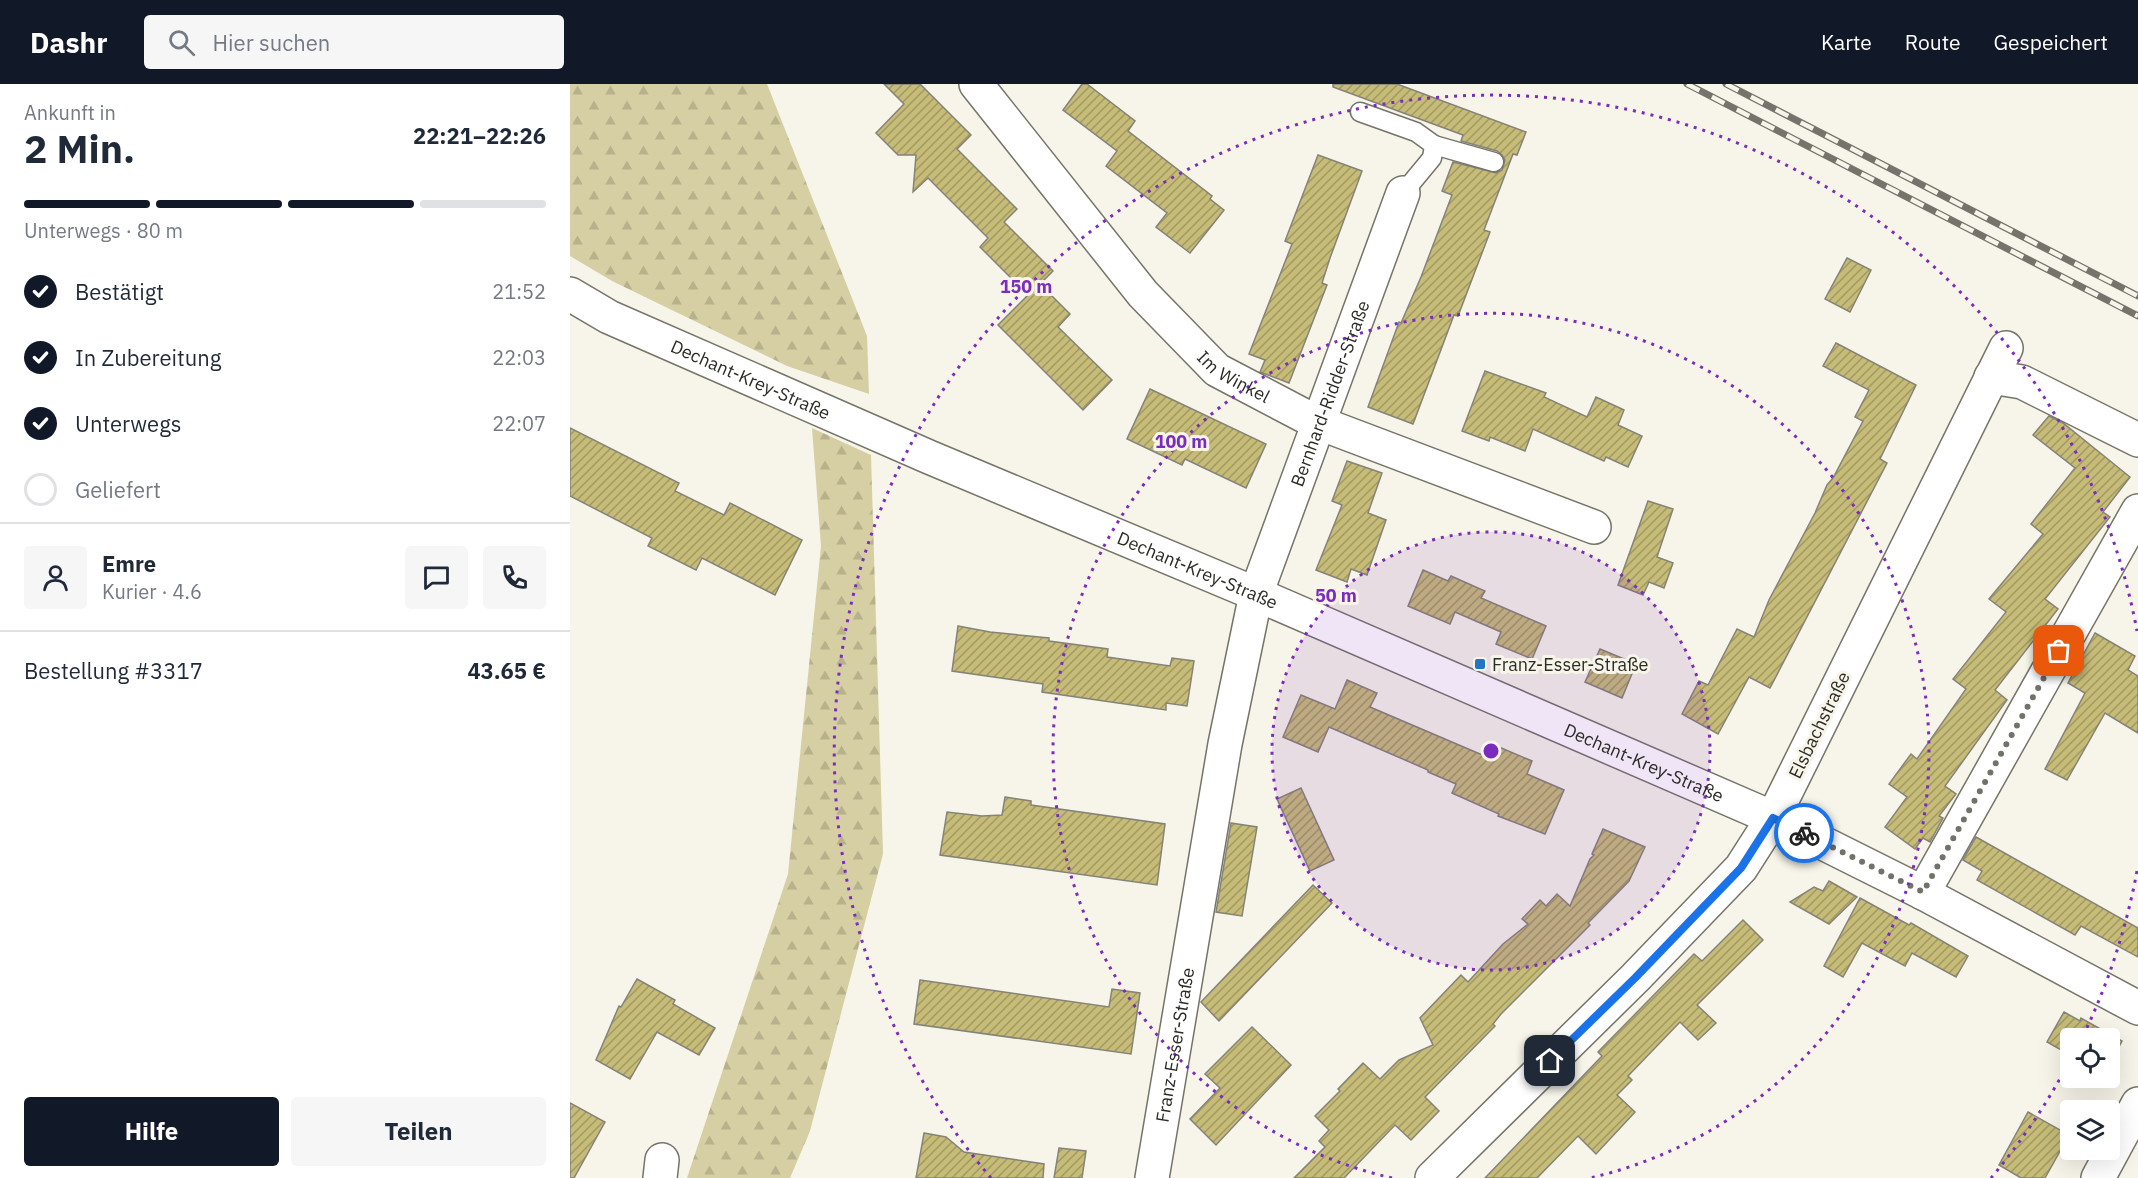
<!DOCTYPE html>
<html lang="de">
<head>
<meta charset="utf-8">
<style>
  :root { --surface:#fff; --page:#f6f6f7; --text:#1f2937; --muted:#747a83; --line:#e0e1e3; --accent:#111827 }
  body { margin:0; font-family:"IBM Plex Sans",sans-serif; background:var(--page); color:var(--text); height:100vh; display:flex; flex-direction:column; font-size:22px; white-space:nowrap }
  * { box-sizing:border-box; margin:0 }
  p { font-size:20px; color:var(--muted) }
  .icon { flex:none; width:33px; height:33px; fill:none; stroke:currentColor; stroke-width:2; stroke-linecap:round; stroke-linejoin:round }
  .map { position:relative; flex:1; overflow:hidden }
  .details { display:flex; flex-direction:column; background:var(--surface); width:570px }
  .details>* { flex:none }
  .tools { position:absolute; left:1490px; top:944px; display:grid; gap:12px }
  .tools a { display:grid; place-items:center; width:60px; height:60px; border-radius:6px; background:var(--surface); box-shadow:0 6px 24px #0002; font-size:30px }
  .pin { position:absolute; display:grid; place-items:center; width:51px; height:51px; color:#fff; margin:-26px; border-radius:12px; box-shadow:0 3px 9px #0006 }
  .courier { position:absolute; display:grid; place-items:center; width:60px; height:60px; margin:-30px; border:4px solid #1a73e8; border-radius:50%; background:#fff; color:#222; box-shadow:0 2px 8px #0007 }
  .overview em { font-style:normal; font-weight:700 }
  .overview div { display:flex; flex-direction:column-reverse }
  .overview { display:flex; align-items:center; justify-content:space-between; height:102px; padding:0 24px }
  h1 { font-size:39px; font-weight:700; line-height:45px }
  .bar { display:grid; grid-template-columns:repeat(4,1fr); gap:9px 6px; align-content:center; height:72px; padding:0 24px }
  .bar i { height:8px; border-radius:4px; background:var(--line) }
  .bar .current { background:var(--accent) }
  .bar p { grid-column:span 4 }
  .line { display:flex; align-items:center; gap:15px; padding:0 24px; border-top:2px solid var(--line) }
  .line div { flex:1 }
  .round { display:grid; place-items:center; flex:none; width:63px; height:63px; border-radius:6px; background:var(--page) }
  ol { padding:0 24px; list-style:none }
  li { display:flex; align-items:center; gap:18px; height:66px }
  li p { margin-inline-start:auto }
  li .icon { padding:6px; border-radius:50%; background:var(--accent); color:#fff; stroke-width:4 }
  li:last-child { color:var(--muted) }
  li i { width:33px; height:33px; border:3px solid var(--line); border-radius:50% }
  .cta { display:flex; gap:12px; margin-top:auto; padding:12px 24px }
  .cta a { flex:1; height:69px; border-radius:6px; background:var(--accent); color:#fff; font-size:24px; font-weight:700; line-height:69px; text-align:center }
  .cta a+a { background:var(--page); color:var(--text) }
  header { display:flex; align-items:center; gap:36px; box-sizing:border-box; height:84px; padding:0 30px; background:var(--accent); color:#fff }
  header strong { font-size:28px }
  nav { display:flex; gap:33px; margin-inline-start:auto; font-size:21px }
  .search { width:420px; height:54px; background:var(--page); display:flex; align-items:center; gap:15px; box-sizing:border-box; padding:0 21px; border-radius:6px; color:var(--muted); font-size:22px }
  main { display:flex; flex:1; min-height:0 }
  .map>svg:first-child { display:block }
  .forest { fill:url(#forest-firs) }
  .building { fill:url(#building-hatch); stroke:#858378; stroke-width:1.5 }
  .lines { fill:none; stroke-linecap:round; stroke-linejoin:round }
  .service-casing { stroke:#757469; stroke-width:21 }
  .minor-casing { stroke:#757469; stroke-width:36 }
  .tertiary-casing { stroke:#757469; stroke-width:36 }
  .service { stroke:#fff; stroke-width:18 }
  .minor { stroke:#fff; stroke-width:33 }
  .tertiary { stroke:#fff; stroke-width:33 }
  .rail-casing { stroke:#75736c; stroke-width:7 }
  .rail { stroke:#f7f5e9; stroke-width:4.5; stroke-dasharray:14; stroke-linecap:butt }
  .done { stroke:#73726a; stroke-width:6; stroke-dasharray:0 10.8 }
  .route { stroke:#1a73e8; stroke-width:8 }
  .ring { fill:none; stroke:#7b2cbf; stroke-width:3; stroke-dasharray:3 6 }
  .poi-dot { fill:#2275c3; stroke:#f7f5e9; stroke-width:2 }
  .labels { text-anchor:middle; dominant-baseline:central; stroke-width:6; stroke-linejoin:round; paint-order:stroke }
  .street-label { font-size:18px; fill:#2c2b26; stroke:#f7f5e9 }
  .poi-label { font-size:18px; fill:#2c2b26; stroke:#f7f5e9; text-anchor:start }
  .centre { fill:#7b2cbf; stroke:#f7f5e9; stroke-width:3 }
  .ring-label { font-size:18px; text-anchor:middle; font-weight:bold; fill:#7b2cbf; stroke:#f7f5e9; stroke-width:6; stroke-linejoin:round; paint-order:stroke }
</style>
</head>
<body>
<header>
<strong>Dashr</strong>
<div class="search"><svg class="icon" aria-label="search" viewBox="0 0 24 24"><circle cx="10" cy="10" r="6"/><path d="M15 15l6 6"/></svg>Hier suchen</div>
<nav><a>Karte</a><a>Route</a><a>Gespeichert</a></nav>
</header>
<main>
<section class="details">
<div class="overview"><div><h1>2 Min.</h1><p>Ankunft in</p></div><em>22:21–22:26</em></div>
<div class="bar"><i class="current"></i><i class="current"></i><i class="current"></i><i></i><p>Unterwegs · 80 m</p></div>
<ol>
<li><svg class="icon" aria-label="check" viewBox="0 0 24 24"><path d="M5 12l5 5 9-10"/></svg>Bestätigt<p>21:52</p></li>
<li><svg class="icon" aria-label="check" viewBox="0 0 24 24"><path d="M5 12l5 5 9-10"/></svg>In Zubereitung<p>22:03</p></li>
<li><svg class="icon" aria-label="check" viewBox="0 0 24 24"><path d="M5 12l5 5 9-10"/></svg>Unterwegs<p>22:07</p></li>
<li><i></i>Geliefert</li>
</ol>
<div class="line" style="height:108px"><a class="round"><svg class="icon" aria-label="person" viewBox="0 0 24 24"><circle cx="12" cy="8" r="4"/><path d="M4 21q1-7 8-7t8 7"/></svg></a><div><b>Emre</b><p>Kurier · 4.6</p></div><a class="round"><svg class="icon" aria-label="chat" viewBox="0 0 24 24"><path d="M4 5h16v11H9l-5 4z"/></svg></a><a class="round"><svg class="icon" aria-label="phone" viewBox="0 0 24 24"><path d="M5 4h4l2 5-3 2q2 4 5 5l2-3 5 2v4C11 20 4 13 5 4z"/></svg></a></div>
<div class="line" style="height:78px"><div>Bestellung #3317</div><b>43.65 €</b></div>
<div class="cta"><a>Hilfe</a><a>Teilen</a></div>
</section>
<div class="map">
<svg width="1568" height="1094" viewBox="0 0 1568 1094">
  <defs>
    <pattern id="forest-firs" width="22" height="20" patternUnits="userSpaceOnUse" patternTransform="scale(1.5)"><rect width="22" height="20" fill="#d5cfa3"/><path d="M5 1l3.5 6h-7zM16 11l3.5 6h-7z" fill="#b7b28c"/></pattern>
    <pattern id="building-hatch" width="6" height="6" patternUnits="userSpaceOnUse" patternTransform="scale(1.5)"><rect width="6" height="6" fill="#c6bc78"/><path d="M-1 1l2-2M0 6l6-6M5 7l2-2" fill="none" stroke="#a19962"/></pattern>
  </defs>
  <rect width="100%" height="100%" fill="#f7f5e9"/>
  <g class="forest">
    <polygon points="0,0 197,0 297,252 299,310 217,282 42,197 0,172"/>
    <polygon points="242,344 301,371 313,770 240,1047 220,1094 117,1094 218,790 251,462"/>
  </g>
  <g class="building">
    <polygon points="314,0 350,0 401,51 387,65 447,125 434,138 483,187 470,200 500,230 488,243 542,296 513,326 428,241 458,211 410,163 418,154 358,94 343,108 346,71 328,71 306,49 334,20"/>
    <polygon points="512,0 517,0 565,37 558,47 642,112 640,115 654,126 620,169 586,143 597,129 536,82 547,67 493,26"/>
    <polygon points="763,0 827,0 956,48 947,71 943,70 914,146 920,148 888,232 884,231 843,340 798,323 829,238 831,239 851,193 882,111 872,107 883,78 926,89 932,86 935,76 932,71 927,67 891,57 893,51 763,3"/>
    <polygon points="748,71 792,87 760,174 752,199 757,201 719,299 690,288 695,276 679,270 722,160 715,157"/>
    <polygon points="1277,174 1301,186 1280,228 1255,215"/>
    <polygon points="1266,259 1346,301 1310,375 1317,379 1200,604 1179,593 1148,650 1112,630 1129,597 1138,601 1167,545 1184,553 1199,516 1245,429 1257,401 1263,394 1293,337 1285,333 1299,306 1253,282"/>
    <polygon points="915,287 976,309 974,313 1017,333 1026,313 1054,326 1048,341 1072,352 1058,383 1036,373 1034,377 963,345 955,367 920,353 919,357 892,347"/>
    <polygon points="580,305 696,360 676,404 615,375 612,381 557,355"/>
    <polygon points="1479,332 1493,339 1560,393 1533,428 1540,433 1475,515 1488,525 1425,606 1437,616 1375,702 1386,710 1369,732 1373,734 1360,758 1353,754 1345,765 1315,743 1337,713 1319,700 1341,670 1347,675 1396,605 1383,595 1436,528 1419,515 1473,450 1461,440 1505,384 1463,351"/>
    <polygon points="0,344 109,399 105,407 154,431 160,419 232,456 205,511 132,474 126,486 78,462 82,454 0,412"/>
    <polygon points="777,377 812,389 798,429 816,436 797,491 781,485 777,498 746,486 772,421 762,417"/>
    <polygon points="1078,417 1103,425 1087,473 1103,479 1094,504 1079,498 1073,511 1048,501"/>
    <polygon points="853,486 878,497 881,492 915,507 911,514 976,542 962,575 926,560 931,548 885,528 880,540 838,522"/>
    <polygon points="388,542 420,548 479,554 479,557 538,565 537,573 600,582 602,574 624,577 617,622 596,619 596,626 472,608 473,600 382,587"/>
    <polygon points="1525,549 1565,572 1558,586 1568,592 1568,649 1535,629 1497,696 1475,685 1515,609 1498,599"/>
    <polygon points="1030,565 1066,580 1052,614 1015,598"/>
    <polygon points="777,596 807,609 800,623 917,673 922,660 962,677 957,690 994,706 975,750 928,732 929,730 882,709 886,700 858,688 858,686 759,643 748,668 713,653 731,611 765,625"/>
    <polygon points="731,704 764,776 740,787 707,715"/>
    <polygon points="435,713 461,717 461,721 595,740 587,801 370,771 377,728 412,732 432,731"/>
    <polygon points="661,739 687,743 672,832 646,828"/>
    <polygon points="1033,745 1075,763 1059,797 1018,839 1020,841 931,930 923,940 925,942 855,1013 869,1027 841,1056 825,1041 774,1094 724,1094 755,1063 749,1057 759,1046 745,1032 770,1007 768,1005 793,979 810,995 829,976 863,961 850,934 891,891 898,898 933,860 958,840 952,835 970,816 976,822 987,810 1000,822 1020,775 1024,771 1022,770"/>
    <polygon points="1406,753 1568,844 1568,873 1511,842 1505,851 1407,796 1412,787 1393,776"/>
    <polygon points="1259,797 1287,813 1259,840 1220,818 1244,803 1253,807"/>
    <polygon points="743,801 762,819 649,937 631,918"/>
    <polygon points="1290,814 1339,841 1341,839 1398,872 1386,893 1342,869 1335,882 1292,859 1273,893 1254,882"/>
    <polygon points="1173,836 1193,856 1127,921 1146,939 1128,956 1110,938 1058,992 1062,996 1047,1011 1065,1028 1026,1070 1008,1052 967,1094 915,1094 1032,972 1028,968 1124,870 1132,877"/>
    <polygon points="67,895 105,916 103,920 145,944 129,971 87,948 60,995 26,976 49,922 51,923"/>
    <polygon points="350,896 539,923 542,905 570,909 561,970 344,940"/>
    <polygon points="1494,928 1510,937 1511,934 1552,957 1539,981 1539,954 1500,954 1500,971 1477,958"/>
    <polygon points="682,943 721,981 646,1061 620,1035 650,1004 635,990"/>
    <polygon points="0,1019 35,1038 4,1094 0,1094"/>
    <polygon points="1458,1028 1499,1051 1475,1094 1451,1094 1429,1081"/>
    <polygon points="354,1049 376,1053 394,1068 474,1080 473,1094 346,1094"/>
    <polygon points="489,1064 516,1067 512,1094 484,1094"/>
  </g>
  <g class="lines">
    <g class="service-casing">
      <g id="service">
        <polyline points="790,28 846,48 864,61 862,74 833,109"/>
        <polyline points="864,61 924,78"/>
      </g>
    </g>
    <g class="minor-casing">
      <g id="minor">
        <path id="s1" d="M406,0l167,210 74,76 97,51 280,106"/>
        <polyline points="1436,264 1203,734 1353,809 1568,924"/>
        <polyline points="1421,293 1452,298 1568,356"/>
        <polyline points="1353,809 1568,427"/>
        <polyline points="90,1094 92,1076"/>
        <path id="s2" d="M582,1094l73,-434 31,-150 147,-401"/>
        <polyline points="1528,1094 1568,1020"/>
      </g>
    </g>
    <g class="tertiary-casing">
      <g id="tertiary">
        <path id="s3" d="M0,210l39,23 320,140 327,137 517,224 -32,50 -106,110 -203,200"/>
      </g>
    </g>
    <use href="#service" class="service"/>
    <use href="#minor" class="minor"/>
    <use href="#tertiary" class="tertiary"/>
    <g class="rail-casing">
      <g id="rail">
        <polyline points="1117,0 1568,232"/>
        <polyline points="1156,0 1568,212"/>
      </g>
    </g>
    <use href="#rail" class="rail"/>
  </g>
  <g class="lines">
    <polyline class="done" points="1234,749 1353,808 1489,567"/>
    <polyline class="route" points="980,977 1065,894 1171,784 1203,734 1234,749"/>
  </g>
  <circle cx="921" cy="667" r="219" fill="#7b2cbf" fill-opacity=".12"/>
  <g class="ring">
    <circle cx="921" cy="667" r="219"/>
    <path d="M822 1094A438 438 0 1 1 1020 1094"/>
    <path d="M1567 787A657 657 0 0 1 1514 950M1498 980A657 657 0 0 1 1421 1094M421 1094A657 657 0 1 1 1567 547"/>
  </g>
  <rect class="poi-dot" x="904" y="574" width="12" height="12" rx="3"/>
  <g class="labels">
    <g class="street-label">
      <text stroke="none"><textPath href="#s1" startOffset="392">Im Winkel</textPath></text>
      <text stroke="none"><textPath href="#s3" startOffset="200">Dechant-Krey-Straße</textPath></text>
      <text stroke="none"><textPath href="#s2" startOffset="807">Bernhard-Ridder-Straße</textPath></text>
      <text stroke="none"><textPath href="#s3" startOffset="686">Dechant-Krey-Straße</textPath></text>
      <text transform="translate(1249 641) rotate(-64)">Elsbachstraße</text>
      <text stroke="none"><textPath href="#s3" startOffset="1172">Dechant-Krey-Straße</textPath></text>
      <text stroke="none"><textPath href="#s2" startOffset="135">Franz-Esser-Straße</textPath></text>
    </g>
    <g class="poi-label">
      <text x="922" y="580">Franz-Esser-Straße</text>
    </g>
  </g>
  <circle cx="921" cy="667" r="9" class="centre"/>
  <g class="ring-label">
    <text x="456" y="209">150 m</text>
    <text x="611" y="364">100 m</text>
    <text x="766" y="518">50 m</text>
  </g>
</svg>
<div class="tools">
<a><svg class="icon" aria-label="locate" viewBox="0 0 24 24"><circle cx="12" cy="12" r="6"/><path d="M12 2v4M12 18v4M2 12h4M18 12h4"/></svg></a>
<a><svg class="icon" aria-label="layers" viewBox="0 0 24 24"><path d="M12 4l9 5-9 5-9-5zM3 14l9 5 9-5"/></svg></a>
</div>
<div class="pin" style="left:1489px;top:567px;background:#ea580c"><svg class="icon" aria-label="bag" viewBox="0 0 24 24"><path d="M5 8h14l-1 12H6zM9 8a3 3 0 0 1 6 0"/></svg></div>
<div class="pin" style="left:980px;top:977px;background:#1f2937"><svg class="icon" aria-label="home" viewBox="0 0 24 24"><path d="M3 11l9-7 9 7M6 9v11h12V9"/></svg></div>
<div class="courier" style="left:1234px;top:749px"><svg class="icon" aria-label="bike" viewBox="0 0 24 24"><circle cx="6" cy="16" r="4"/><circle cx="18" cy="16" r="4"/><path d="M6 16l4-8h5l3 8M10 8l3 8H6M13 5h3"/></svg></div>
</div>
</main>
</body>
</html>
